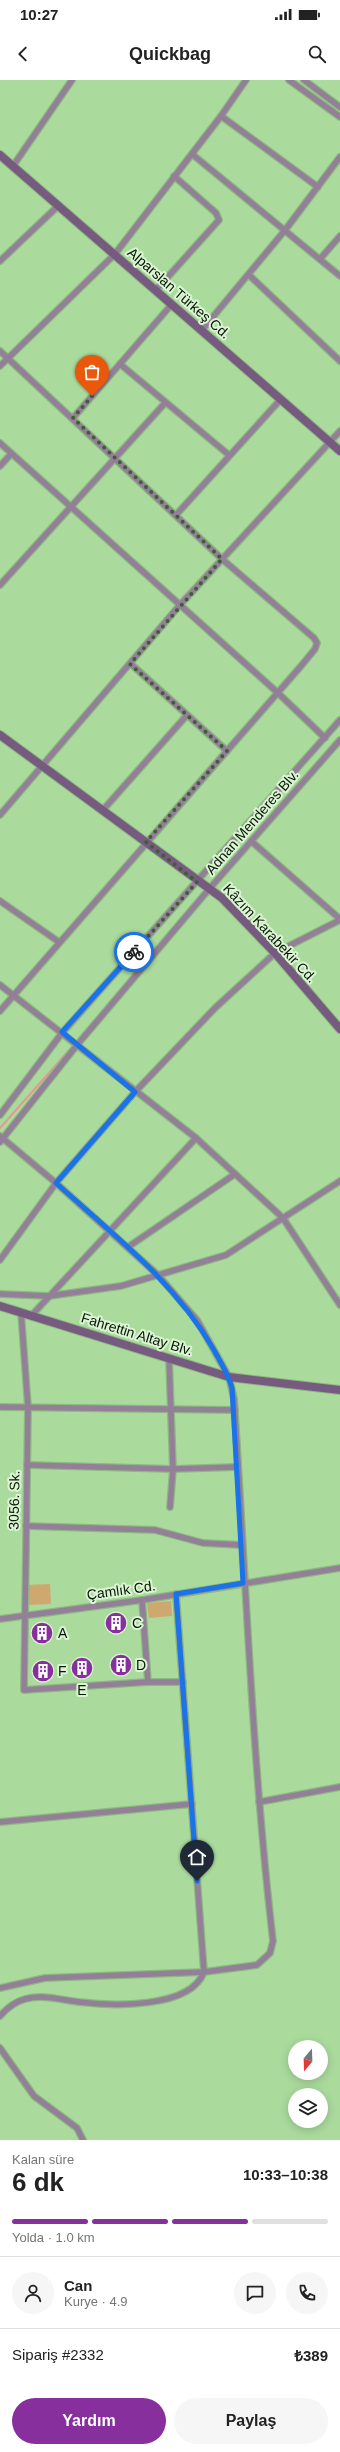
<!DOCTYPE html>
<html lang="tr">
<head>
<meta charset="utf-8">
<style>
  :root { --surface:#fff; --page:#f6f6f6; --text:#222; --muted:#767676; --line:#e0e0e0; --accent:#87309d }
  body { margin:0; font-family:Helvetica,sans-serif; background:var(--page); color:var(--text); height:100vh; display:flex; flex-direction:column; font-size:15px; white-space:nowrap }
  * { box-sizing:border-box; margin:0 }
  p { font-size:13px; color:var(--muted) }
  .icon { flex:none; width:22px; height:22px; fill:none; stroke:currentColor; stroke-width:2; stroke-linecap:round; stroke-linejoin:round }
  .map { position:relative; height:2060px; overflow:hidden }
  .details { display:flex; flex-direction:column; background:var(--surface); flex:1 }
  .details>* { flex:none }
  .needle { width:26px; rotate:199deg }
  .tools { position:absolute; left:288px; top:1960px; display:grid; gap:8px }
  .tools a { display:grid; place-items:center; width:40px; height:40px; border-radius:50%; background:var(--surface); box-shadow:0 2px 10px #0003; font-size:20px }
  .pin { position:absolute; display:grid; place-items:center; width:34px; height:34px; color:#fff; margin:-41px -17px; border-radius:50% 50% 50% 0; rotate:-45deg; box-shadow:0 0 4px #0007 }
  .pin .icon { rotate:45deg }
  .courier { position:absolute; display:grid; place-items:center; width:40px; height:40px; margin:-20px; border:3px solid #1a73e8; border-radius:50%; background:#fff; color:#222; box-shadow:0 1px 5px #0007 }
  .summary em { font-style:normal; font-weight:600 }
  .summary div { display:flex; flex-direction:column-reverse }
  .summary { display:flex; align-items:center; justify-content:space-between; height:68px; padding:0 12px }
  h1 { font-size:26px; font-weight:600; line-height:30px }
  .bar { display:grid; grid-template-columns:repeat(4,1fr); gap:6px 4px; align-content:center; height:48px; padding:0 12px }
  .bar i { height:5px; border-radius:3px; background:var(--line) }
  .bar .current { background:var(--accent) }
  .bar p { grid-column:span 4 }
  .line { display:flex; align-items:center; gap:10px; padding:0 12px; border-top:1px solid var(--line) }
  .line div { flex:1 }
  .round { display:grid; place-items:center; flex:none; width:42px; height:42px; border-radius:21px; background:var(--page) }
  .primary-button { display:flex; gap:8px; margin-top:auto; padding:8px 12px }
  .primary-button a { flex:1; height:46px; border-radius:24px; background:var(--accent); color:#fff; font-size:16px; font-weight:600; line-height:46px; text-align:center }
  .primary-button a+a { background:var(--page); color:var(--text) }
  .status { display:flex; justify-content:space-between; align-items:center; height:28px; padding:0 20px; background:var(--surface); direction:ltr }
  .status svg { height:11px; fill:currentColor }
  header { display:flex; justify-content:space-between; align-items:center; height:52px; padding:0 12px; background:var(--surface); font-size:18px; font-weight:600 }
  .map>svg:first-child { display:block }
  .green { fill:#cea96f }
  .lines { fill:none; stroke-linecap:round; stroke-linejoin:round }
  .stream { stroke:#e89697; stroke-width:2 }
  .street-casing { stroke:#8db881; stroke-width:8 }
  .secondary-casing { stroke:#8db881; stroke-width:10 }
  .street { stroke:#937f98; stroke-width:5.5 }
  .secondary { stroke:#775a7f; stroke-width:8 }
  .done { stroke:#405c39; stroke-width:4; stroke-dasharray:0 7.2 }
  .route { stroke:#1a73e8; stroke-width:5 }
  .labels { text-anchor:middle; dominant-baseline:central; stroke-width:4; stroke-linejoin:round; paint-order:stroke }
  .street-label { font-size:14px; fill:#071803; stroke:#dbf4d4 }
  .poi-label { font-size:14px; fill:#071803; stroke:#dbf4d4; text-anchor:start }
</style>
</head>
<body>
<div class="status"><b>10:27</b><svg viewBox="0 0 49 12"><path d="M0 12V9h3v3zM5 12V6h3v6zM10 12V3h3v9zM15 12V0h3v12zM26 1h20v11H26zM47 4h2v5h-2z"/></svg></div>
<header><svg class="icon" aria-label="back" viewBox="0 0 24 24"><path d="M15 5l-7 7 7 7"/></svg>Quickbag<svg class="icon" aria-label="search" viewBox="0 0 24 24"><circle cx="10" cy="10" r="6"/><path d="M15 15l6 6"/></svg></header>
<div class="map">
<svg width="340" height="2060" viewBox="0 0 340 2060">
  <rect width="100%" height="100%" fill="#aadb9d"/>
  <g class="green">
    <polygon points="50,1504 51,1524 26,1525 25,1505"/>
    <polygon points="171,1521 172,1536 149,1538 147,1523"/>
  </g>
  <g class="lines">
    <polyline class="stream" points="0,1048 71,968"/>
    <g class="street-casing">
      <g id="street">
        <polyline points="289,0 340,37"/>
        <polyline points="304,0 340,27"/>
        <polyline points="221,36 318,107"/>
        <polyline points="192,74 340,196"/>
        <polyline points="13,86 72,0"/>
        <polyline points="320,179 340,156"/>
        <polyline points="0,181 59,125"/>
        <polyline points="249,195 340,281"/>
        <polyline points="156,210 219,140 216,133 174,96"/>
        <polyline points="202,250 286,149 340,77"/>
        <polyline points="0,271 222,479 314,558 317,563 315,569 301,586 0,931"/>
        <polyline points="120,284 229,375"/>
        <polyline points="0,286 115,174 221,36 246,0"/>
        <polyline points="73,338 172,224"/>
        <polyline points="0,363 278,613 325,658"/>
        <polyline points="0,386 11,374"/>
        <polyline points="176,435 281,319"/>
        <polyline points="0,505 165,323"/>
        <polyline points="131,584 227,671"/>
        <polyline points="103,730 187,635"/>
        <polyline points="0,735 179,526 340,351"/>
        <polyline points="251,761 340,839"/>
        <polyline points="0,821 59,862"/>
        <polyline points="0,905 196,1058 283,1138 340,1225"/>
        <polyline points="0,1035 62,953 340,640"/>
        <path d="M0,1056l56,47 102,92 39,45 32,57 5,22c12,181 18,362 39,542l-3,12 -13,12 -53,7 -159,6 -45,10"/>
        <polyline points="0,1062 77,965 210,808 340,660"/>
        <polyline points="128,1167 235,1094"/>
        <polyline points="0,1180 56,1103 135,1012 215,928 275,873 340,840"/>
        <polyline points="0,1214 49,1216 121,1206 226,1175 340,1101"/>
        <polyline points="21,1232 28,1327 24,1610 148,1602 183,1602"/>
        <polyline points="32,1235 196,1058"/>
        <polyline points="169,1278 173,1389 170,1427"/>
        <polyline points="0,1327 235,1330"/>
        <polyline points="27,1385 173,1389 237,1387"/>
        <polyline points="26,1446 155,1450 203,1463 242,1465"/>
        <polyline points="142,1520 148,1602"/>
        <polyline points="0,1539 142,1520 340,1488"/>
        <polyline points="259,1722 340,1707"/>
        <polyline points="0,1742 192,1724"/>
        <path d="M0,1936c7,-8 14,-14 25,-17 18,-5 36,1 54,3 33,4 111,7 125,-30l-28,-378"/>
        <polyline points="0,1968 34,2016 77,2048 83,2060"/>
      </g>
    </g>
    <g class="secondary-casing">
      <g id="secondary">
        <polyline points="0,75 340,371"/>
        <polyline points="0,655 222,818 275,873 340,949"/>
        <polyline points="0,1226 229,1297 340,1310"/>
      </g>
    </g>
    <use href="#street" class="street"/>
    <use href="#secondary" class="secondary"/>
  </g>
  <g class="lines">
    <polyline class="done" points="92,316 73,338 222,479 130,584 227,671 146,762 197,802 134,872"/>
    <path class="route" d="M134,872l-72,80 73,60 -79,91c58,52 119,99 158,167 7,13 14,24 18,38l11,195 -67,11 21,287"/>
  </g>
  <defs>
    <g id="building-disc" transform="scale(1.15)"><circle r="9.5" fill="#87309d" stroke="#dbf4d4"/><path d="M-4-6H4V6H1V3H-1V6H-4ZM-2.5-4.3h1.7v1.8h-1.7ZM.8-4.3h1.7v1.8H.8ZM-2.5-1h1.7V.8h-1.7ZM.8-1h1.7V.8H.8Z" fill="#fff"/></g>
  </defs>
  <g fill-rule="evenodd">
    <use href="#building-disc" x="116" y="1543"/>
    <use href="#building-disc" x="42" y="1553"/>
    <use href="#building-disc" x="121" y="1585"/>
    <use href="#building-disc" x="82" y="1588"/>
    <use href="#building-disc" x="43" y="1591"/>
  </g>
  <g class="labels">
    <g class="street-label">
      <text transform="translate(179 213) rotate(41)">Alparslan Türkeş Cd.</text>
      <text transform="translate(252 742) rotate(-49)">Adnan Menderes Blv.</text>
      <text transform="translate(270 853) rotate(47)">Kâzım Karabekir Cd.</text>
      <text transform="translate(137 1254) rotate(17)">Fahrettin Altay Blv.</text>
      <text transform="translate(14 1420) rotate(-89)">3056. Sk.</text>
      <text transform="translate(121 1510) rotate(-8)">Çamlık Cd.</text>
    </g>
    <g class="poi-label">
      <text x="132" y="1543">C</text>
      <text x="58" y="1553">A</text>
      <text x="136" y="1585">D</text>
      <text x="58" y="1591">F</text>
      <text x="82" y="1610" text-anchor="middle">E</text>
    </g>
  </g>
</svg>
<div class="tools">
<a><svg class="needle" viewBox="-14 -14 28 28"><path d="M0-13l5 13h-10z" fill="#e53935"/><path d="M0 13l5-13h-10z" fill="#767676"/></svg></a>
<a><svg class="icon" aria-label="layers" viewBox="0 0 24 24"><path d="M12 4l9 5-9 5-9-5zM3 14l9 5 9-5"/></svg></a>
</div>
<div class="pin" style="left:92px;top:316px;background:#ea580c"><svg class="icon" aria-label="bag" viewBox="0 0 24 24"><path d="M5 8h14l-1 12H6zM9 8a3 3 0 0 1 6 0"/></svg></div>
<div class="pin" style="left:197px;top:1801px;background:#1f2937"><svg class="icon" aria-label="home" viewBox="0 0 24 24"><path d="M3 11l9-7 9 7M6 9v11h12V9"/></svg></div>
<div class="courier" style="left:134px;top:872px"><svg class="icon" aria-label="bike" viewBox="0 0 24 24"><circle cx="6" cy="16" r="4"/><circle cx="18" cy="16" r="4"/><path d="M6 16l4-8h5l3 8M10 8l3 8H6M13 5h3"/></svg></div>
</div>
<section class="details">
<div class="summary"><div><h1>6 dk</h1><p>Kalan süre</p></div><em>10:33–10:38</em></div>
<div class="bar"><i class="current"></i><i class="current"></i><i class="current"></i><i></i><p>Yolda · 1.0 km</p></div>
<div class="line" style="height:72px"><a class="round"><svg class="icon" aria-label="person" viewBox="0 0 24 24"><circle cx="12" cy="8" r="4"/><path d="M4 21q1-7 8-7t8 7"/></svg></a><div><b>Can</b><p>Kurye · 4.9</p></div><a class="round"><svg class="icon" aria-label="chat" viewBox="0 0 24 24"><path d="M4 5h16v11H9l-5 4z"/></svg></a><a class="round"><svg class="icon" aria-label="phone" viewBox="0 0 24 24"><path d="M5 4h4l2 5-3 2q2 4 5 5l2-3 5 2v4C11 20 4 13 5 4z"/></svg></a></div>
<div class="line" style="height:52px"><div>Sipariş #2332</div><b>₺389</b></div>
<div class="primary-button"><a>Yardım</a><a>Paylaş</a></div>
</section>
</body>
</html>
